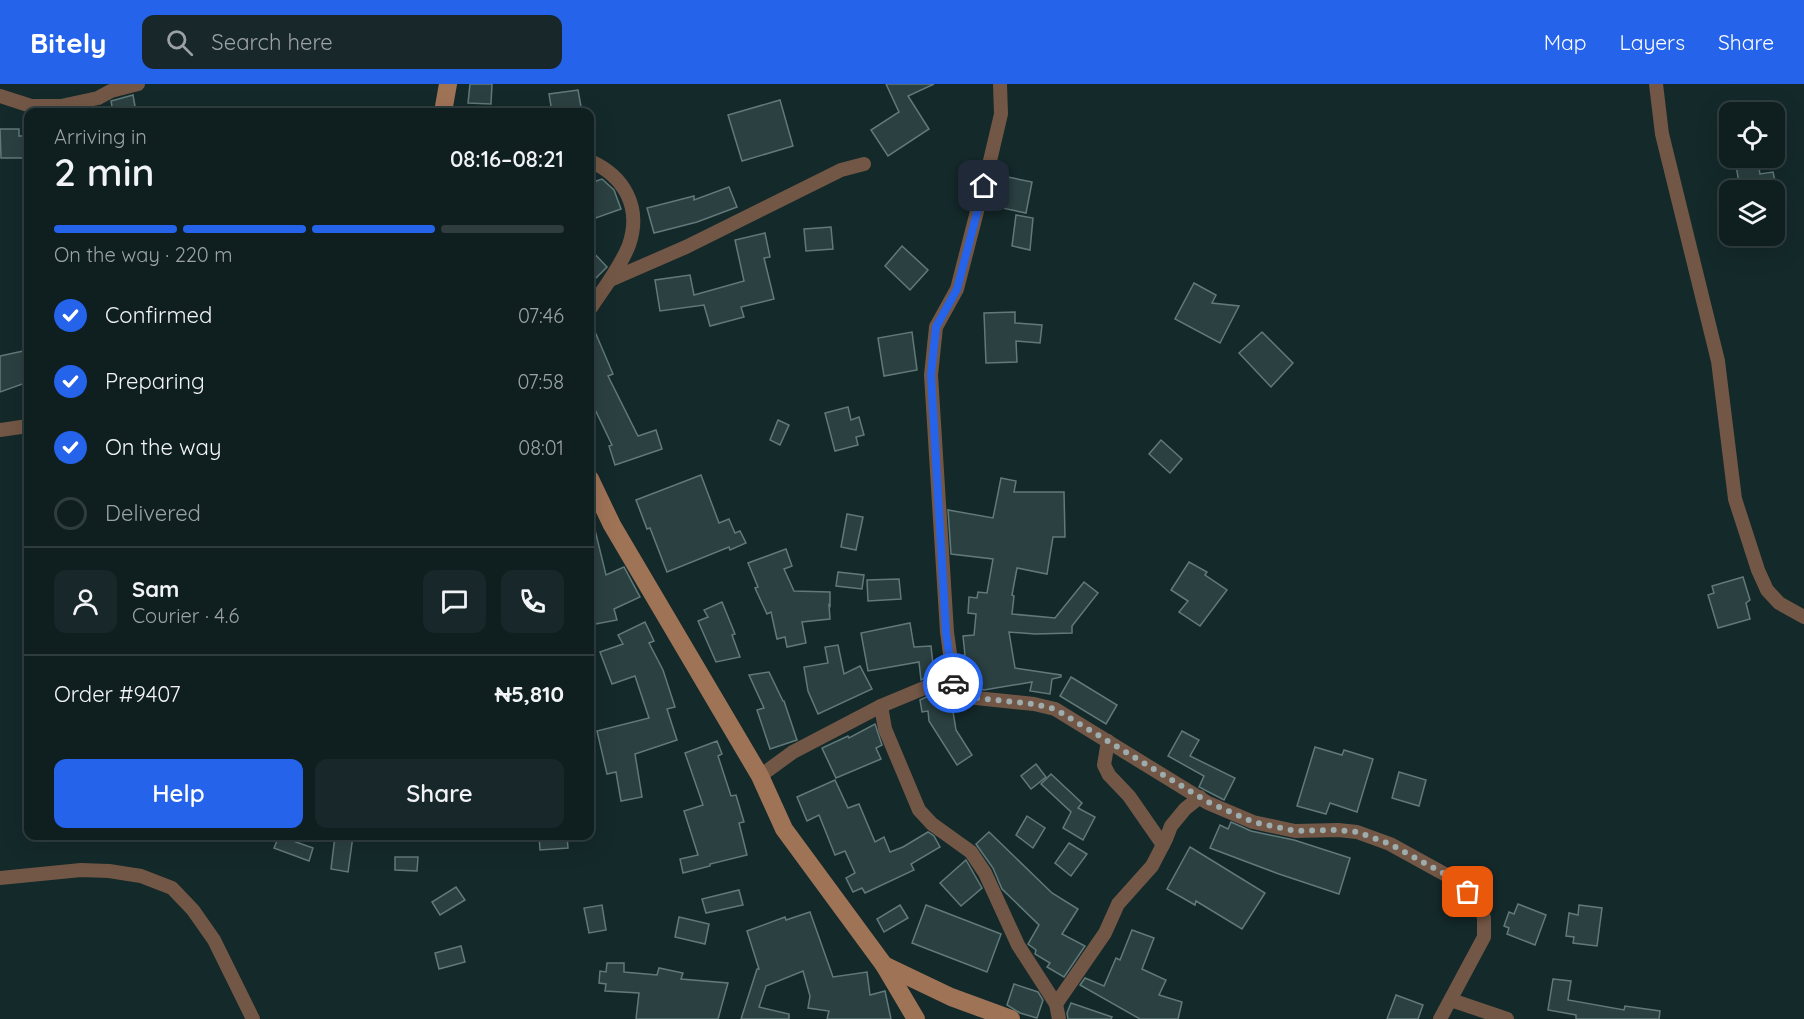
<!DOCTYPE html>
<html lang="en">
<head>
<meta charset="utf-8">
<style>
  :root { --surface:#0f1f20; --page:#182729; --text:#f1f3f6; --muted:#9ba2a5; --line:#2f3d3e; --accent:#2563eb }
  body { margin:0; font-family:Quicksand,sans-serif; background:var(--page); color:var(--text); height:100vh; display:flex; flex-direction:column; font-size:22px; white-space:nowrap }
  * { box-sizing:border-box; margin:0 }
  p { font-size:20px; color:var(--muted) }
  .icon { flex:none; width:33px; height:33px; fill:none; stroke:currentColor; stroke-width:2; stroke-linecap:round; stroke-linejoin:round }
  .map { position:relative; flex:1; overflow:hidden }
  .side { position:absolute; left:24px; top:24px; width:570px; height:732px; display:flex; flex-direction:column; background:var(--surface); border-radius:12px; box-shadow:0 6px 24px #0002,0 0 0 2px var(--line) }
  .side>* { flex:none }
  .controls { position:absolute; left:1719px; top:18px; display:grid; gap:12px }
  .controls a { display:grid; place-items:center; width:66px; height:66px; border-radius:12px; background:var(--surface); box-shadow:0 6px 24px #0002,0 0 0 2px var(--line); font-size:30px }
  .pin { position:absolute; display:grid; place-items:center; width:51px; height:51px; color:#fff; margin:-26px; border-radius:12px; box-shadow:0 3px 9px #0006 }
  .courier { position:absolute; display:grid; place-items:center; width:60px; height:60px; margin:-30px; border:4px solid #2563eb; border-radius:50%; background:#fff; color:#222; box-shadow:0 2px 8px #0007 }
  .summary em { font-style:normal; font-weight:600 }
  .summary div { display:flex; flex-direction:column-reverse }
  .summary { display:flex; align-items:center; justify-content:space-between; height:102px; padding:0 30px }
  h1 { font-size:39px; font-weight:600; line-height:45px }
  .bar { display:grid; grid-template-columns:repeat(4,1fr); gap:9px 6px; align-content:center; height:72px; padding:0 30px }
  .bar i { height:8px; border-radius:4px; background:var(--line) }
  .bar .active { background:var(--accent) }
  .bar p { grid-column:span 4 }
  .line { display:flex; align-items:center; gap:15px; padding:0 30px; border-top:2px solid var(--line) }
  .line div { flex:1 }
  .round { display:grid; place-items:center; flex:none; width:63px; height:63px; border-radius:12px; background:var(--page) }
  ol { padding:0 30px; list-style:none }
  li { display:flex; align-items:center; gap:18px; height:66px }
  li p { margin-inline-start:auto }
  li .icon { padding:6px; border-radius:50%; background:var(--accent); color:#fff; stroke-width:4 }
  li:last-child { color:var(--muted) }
  li i { width:33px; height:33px; border:3px solid var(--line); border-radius:50% }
  .action { display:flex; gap:12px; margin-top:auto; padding:12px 30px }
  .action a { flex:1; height:69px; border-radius:12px; background:var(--accent); color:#fff; font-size:24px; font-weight:600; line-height:69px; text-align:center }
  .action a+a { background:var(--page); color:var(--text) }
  header { display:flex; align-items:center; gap:36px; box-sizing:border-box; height:84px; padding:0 30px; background:var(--accent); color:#fff }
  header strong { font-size:28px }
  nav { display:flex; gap:33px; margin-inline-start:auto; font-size:21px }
  .search { width:420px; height:54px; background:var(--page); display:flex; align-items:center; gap:15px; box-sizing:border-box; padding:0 21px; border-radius:12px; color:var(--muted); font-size:22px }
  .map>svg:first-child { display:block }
  .building { fill:#2b4041; stroke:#62797a; stroke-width:1.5 }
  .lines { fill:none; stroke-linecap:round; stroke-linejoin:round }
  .street { stroke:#735746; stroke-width:14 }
  .secondary { stroke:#9f7356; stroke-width:18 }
  .done { stroke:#9dacad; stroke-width:6; stroke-dasharray:0 10.8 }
  .route { stroke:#2563eb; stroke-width:8 }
</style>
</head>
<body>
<header>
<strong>Bitely</strong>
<div class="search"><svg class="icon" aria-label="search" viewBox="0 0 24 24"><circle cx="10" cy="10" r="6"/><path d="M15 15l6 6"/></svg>Search here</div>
<nav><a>Map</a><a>Layers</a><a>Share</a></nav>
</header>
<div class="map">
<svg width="1804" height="935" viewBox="0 0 1804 935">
  <rect width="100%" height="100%" fill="#14292a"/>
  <g class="building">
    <polygon points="470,0 492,0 491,20 468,19"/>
    <polygon points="886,0 934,0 908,12 929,45 888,72 871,46 899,28"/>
    <polygon points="578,6 582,28 552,28 549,10"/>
    <polygon points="133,11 136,28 113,28 111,17"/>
    <polygon points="780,16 793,62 742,77 728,31"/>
    <polygon points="0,45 19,45 19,52 26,52 26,74 1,74"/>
    <polygon points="1758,78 1760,90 1773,88 1777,106 1740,106 1736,81"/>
    <polygon points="1003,92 1032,98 1026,129 997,123"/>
    <polygon points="602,95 614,106 621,125 590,136 590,99"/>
    <polygon points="729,103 737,123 697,138 654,149 647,124 694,112 694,116"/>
    <polygon points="1016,131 1033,134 1030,166 1012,162"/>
    <polygon points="831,143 833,165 806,167 804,145"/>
    <polygon points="765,149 770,173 764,174 774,215 741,223 744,233 710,242 704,221 660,227 655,196 690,191 694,211 744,197 735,156"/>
    <polygon points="902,162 928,186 910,206 885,182"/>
    <polygon points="590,165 607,183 590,200"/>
    <polygon points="1194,199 1216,211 1212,219 1239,222 1220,259 1175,235"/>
    <polygon points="1015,228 1015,239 1042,241 1040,259 1016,257 1017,278 986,279 984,229"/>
    <polygon points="590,236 613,290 608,292 638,352 656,346 662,365 615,381 609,362 612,361 590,315"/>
    <polygon points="912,248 917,286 884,292 878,254"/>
    <polygon points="1262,248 1293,279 1271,303 1239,269"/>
    <polygon points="28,266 28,298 0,308 0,272"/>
    <polygon points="848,323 851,336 859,333 864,351 856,353 858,361 835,367 825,329"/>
    <polygon points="778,336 789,341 780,361 770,356"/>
    <polygon points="1161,356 1182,375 1170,389 1149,370"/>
    <polygon points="701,391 719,439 729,435 735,449 740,447 746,459 730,466 729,463 667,488 650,444 647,445 636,416"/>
    <polygon points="1001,394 1016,397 1014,408 1064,408 1065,453 1053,453 1047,490 1017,484 1012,511 1014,512 1012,530 1055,534 1084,498 1098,509 1072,542 1072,549 1035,550 1009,548 1015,584 1061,591 1061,593 1052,595 1050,610 1030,607 1032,598 984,606 966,601 961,572 965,571 963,552 974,551 976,530 968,529 969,513 977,514 978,508 987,509 993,475 951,470 948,426 993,434"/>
    <polygon points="847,430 863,433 856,466 841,463"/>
    <polygon points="594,442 606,491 624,483 640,513 614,525 617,536 590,541 590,443"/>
    <polygon points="786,465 792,482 784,485 794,507 830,508 830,522 829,521 830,535 802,538 806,559 787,563 785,553 777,555 771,528 767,530 755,504 758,503 748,479"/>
    <polygon points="1189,478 1207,488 1205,491 1227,506 1200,542 1179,528 1188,517 1171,506"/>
    <polygon points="838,488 864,491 862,505 836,502"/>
    <polygon points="1743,493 1750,516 1746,519 1750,535 1718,544 1708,511 1714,509 1712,502"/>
    <polygon points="899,495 901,515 868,517 867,496"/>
    <polygon points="722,518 735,550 732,551 740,573 716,578 698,537 708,533 704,526"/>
    <polygon points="645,538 654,557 649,559 663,586 675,623 667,625 677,656 635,670 642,713 621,717 616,688 607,690 597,647 649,634 635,592 612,600 600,568 623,560 618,551"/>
    <polygon points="910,539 914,563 931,562 934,590 921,596 919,578 868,587 861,549"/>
    <polygon points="838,561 844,590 860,582 872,605 818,630 808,607 804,583 828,579 825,563"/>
    <polygon points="769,588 783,617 784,617 797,656 770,665 757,626 764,624 749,591"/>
    <polygon points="1071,593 1117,621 1106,640 1060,612"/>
    <polygon points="935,609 936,613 938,615 951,615 956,646 972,671 957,681 929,637 928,627 922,628 920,616"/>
    <polygon points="875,640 882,661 876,664 881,675 836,694 822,664 848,652 849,654"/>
    <polygon points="1182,647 1199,656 1190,672 1235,694 1224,716 1199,703 1204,692 1168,672"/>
    <polygon points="717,657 722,670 718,672 731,712 736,711 744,738 739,739 747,771 710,780 710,782 683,789 680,775 698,771 684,727 703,721 685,669"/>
    <polygon points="1315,663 1342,671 1344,666 1373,675 1357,728 1330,719 1326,730 1297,722"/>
    <polygon points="1036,680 1046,693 1031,705 1021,692"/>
    <polygon points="1399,688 1426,696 1419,722 1392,714"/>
    <polygon points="1051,690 1082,719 1078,724 1095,733 1083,756 1063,744 1071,728 1041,700"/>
    <polygon points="835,696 848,724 859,720 875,758 884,753 890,768 903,763 928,748 934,752 940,763 911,780 914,786 865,809 862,804 853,808 846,794 855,789 845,767 835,771 819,731 807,737 797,713"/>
    <polygon points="1027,732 1045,744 1033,764 1016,751"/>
    <polygon points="1231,738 1251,747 1294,756 1350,774 1339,810 1279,790 1210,764 1220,741 1228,745"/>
    <polygon points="989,748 1052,809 1078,825 1062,850 1085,862 1064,893 1047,883 1050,879 1035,870 1036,866 1028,860 1039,841 1002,805 993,784 976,760"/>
    <polygon points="279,752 313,764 309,777 274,764"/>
    <polygon points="335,752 353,752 348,788 331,785"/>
    <polygon points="539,752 567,752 568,764 540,766"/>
    <polygon points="1069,759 1087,770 1071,792 1055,779"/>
    <polygon points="1190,763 1265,809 1242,845 1196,817 1195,821 1167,805"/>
    <polygon points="395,773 418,773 417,787 395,786"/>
    <polygon points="966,776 982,804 961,822 940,799"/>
    <polygon points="456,803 465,816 440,831 432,818"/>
    <polygon points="739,806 743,821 706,829 702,815"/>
    <polygon points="1518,820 1546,831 1535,861 1507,850 1509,844 1504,842 1509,828 1514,830"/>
    <polygon points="602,821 606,846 589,849 584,824"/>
    <polygon points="900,821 908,834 884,848 877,835"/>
    <polygon points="926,821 1001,850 987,888 912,859"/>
    <polygon points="1579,821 1602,824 1597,862 1573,859 1574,853 1566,852 1569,829 1578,831"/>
    <polygon points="810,828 833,893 867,888 870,911 885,907 891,935 827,935 829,927 808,924 810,912 803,887 766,902 759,923 789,930 789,935 741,935 757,885 759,885 747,847 785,833 786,836"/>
    <polygon points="679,833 709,840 705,860 675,853"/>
    <polygon points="1132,846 1154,854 1142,885 1166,896 1159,911 1182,918 1178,935 1140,935 1080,901 1085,894 1104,902 1116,874 1120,876"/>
    <polygon points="461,862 465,878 439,885 435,869"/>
    <polygon points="607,879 624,879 624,888 657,891 659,884 683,889 681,895 728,899 718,935 636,935 639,909 605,907 606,900 599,899 600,887 606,888"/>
    <polygon points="1553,895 1571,897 1568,916 1624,926 1625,922 1660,927 1659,935 1576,935 1576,931 1548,926"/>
    <polygon points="1014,900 1038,908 1043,916 1037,934 1020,929 1007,921"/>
    <polygon points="1396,911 1423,921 1418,935 1387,935"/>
    <polygon points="1071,919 1112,933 1111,935 1068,935 1067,929"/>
  </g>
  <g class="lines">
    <g class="street">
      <polyline points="1656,0 1662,50 1718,277 1735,415 1758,486 1767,506 1779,519 1804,533"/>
      <polyline points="0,12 31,22 61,22 98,14 111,7 138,0"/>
      <path d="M590,77c34,15 52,46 39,84 -9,23 -26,44 -39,64"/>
      <polyline points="610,196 686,163 841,86 864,80"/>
      <polyline points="0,346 28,342"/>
      <polyline points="953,592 947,548 931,291 936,243 957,205 989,81 1001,30 1000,0"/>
      <polyline points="881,622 885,645 919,726 932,740 971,768 985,789 1018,861 1056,920 1059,935"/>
      <polyline points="1108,657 1104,681 1109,691 1129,712 1163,761"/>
      <polyline points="760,692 793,668 881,622 953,592 953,606 976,614 1034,620 1055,625 1208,719 1253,738 1295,747 1338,746 1357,748 1390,760 1459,798 1478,817 1484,834 1484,853 1440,935"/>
      <polyline points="0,794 81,786 109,787 141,792 172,804 193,826 214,856 253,935"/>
      <polyline points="1451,916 1507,935"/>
      <polyline points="1056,920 1105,849 1118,820 1152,782 1166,755 1171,742 1185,725 1200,713"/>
    </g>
    <g class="secondary">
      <polyline points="443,28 448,0"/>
      <polyline points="590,395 612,441 760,692 784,745 884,881 916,935"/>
      <polyline points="884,881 951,913 1011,935"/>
    </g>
  </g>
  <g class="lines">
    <polyline class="done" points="953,599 953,606 976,614 1034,620 1055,625 1208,718 1253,738 1295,747 1338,746 1357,748 1390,760 1459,798 1468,808"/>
    <polyline class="route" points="953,599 946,548 931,291 936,243 957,205 984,102"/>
  </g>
</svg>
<div class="controls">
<a><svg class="icon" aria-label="locate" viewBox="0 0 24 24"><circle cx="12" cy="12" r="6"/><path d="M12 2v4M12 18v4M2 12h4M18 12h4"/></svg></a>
<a><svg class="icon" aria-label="layers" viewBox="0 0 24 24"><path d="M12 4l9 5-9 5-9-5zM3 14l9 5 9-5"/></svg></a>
</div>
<div class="pin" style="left:1468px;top:808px;background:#ea580c"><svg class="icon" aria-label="bag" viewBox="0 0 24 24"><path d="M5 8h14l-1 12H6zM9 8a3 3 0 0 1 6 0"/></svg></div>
<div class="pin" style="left:984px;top:102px;background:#1f2937"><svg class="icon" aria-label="home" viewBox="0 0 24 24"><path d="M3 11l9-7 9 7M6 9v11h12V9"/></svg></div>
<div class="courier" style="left:953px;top:599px"><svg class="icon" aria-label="car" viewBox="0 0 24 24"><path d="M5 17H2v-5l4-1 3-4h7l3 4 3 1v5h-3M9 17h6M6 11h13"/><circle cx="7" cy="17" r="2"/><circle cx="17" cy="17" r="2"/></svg></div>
<section class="side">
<div class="summary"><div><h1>2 min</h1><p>Arriving in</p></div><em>08:16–08:21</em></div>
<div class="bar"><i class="active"></i><i class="active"></i><i class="active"></i><i></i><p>On the way · 220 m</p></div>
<ol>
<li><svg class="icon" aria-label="check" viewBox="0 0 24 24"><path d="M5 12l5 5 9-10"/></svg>Confirmed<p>07:46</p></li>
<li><svg class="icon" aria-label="check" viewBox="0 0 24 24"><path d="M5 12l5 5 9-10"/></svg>Preparing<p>07:58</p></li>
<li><svg class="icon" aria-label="check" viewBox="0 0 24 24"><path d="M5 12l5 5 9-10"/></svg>On the way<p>08:01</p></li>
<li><i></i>Delivered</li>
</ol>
<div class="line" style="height:108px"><a class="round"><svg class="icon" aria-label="person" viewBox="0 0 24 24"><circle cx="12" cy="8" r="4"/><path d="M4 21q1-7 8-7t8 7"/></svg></a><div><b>Sam</b><p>Courier · 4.6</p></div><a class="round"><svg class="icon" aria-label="chat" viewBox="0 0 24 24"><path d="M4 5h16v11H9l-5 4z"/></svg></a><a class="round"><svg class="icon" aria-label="phone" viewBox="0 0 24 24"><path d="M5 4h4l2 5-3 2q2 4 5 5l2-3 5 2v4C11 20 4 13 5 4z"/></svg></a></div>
<div class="line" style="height:78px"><div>Order #9407</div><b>₦5,810</b></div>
<div class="action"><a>Help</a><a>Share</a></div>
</section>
</div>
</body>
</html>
